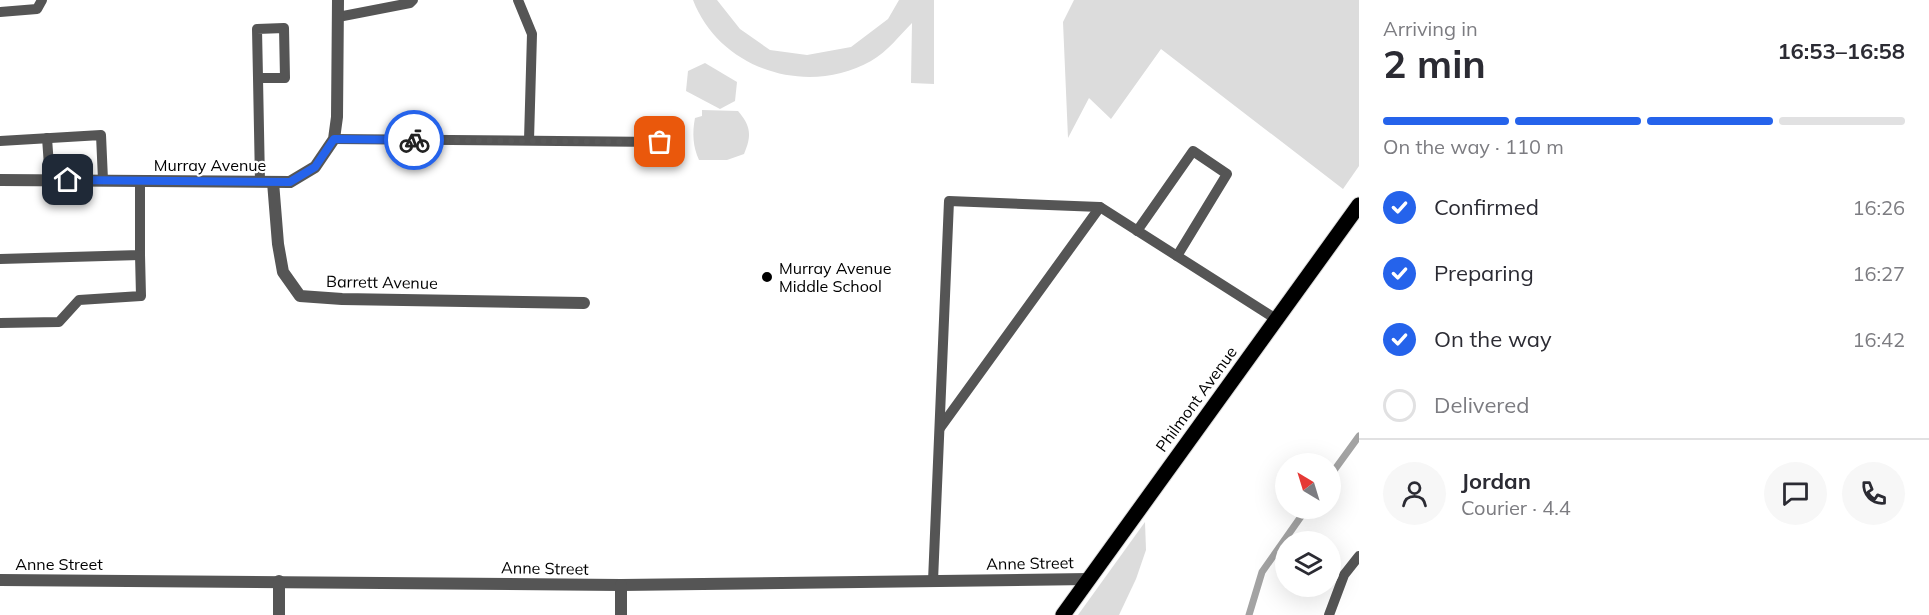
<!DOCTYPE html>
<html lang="en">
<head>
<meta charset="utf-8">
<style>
  :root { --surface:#fff; --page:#f7f7f7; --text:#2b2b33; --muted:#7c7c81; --line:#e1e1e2; --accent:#2563eb }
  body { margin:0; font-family:Mulish,sans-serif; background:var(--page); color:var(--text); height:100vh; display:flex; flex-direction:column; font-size:22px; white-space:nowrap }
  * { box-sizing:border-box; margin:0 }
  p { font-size:20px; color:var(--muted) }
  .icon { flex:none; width:33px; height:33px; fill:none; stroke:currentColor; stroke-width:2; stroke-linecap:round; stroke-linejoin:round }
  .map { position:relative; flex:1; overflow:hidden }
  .sheet { display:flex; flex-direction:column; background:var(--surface); width:570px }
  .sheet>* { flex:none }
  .needle { width:39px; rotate:322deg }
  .controls { position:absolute; left:1275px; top:453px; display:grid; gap:12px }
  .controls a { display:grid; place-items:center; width:66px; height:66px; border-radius:50%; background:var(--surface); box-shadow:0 6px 24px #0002; font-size:30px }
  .pin { position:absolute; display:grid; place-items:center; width:51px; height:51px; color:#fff; margin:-26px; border-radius:12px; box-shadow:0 3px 9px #0006 }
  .courier { position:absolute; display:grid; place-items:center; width:60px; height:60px; margin:-30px; border:4px solid #2563eb; border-radius:50%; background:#fff; color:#222; box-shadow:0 2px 8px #0007 }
  .overview em { font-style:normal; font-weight:700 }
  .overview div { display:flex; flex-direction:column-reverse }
  .overview { display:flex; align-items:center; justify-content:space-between; height:102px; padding:0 24px }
  h1 { font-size:39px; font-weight:700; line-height:45px }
  .bar { display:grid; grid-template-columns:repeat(4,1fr); gap:9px 6px; align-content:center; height:72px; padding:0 24px }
  .bar i { height:8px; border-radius:4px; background:var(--line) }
  .bar .active { background:var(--accent) }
  .bar p { grid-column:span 4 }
  .line { display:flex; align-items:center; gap:15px; padding:0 24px; border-top:2px solid var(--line) }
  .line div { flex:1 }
  .round { display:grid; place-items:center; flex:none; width:63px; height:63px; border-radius:32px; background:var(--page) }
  ol { padding:0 24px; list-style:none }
  li { display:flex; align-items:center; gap:18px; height:66px }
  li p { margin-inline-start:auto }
  li .icon { padding:6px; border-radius:50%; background:var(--accent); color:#fff; stroke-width:4 }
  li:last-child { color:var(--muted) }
  li i { width:33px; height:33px; border:3px solid var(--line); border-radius:50% }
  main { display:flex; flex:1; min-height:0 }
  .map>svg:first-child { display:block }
  .green { fill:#dcdcdc }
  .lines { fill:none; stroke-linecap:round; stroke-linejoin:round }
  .stream { stroke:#a3a3a3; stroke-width:7 }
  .primary-casing { stroke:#dbdbdb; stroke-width:17 }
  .lane { stroke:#555; stroke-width:10 }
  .street { stroke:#555; stroke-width:12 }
  .primary { stroke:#000; stroke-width:15 }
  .done { stroke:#595959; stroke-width:6; stroke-dasharray:0 10.8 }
  .route { stroke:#2563eb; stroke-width:8 }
  .poi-dot { fill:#000; stroke:#fff; stroke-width:2 }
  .labels { text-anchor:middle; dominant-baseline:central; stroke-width:4.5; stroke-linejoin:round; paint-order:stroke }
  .street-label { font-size:16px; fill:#000; stroke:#fff }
  .poi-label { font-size:16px; fill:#000; stroke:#fff; text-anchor:start }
</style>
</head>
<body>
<main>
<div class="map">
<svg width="1359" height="615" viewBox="0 0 1359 615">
  <rect width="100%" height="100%" fill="#fff"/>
  <g class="green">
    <path d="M693,0h24l23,29 30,21 37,5 44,-8 37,-28 11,-19h35v84l-23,-1 1,-60c-13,13 -24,28 -41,38 -64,36 -151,9 -178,-61z"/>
    <polygon points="1074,0 1359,0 1359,166 1343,189 1161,49 1111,119 1089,98 1068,138 1063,22"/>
    <polygon points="705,63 737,82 735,101 720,109 686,91 688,71"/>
    <path d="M702,110l36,1c13,15 14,25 6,43l-17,6h-28c-6,-13 -7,-27 -4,-42l7,-2z"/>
    <polygon points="1145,522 1146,550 1136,579 1119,615 1078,615"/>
  </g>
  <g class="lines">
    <g class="stream">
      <polyline points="1330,476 1359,436"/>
      <polyline points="1249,615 1262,572 1307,508"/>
    </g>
    <g class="primary-casing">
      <polyline id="primary" points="1063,615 1359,205"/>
    </g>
    <g class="lane">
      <polyline points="518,0 532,34 529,140"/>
      <polyline points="0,12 37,9 42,0"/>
      <polyline points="338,17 410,3 413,0"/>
      <polyline points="258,78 257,29 284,28 285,78 258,78 260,182"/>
      <polyline points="47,138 50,180"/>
      <polyline points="334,139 660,142"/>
      <polyline points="0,141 101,135 103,180"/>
      <polyline points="1137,231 1193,151 1227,174 1177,256"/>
      <polyline points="0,259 140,255 140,181"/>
      <polyline points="0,323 59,322 79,300 141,296 140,255"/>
      <polyline points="940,428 1100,207"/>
      <polyline points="933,581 949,201 1100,207 1276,319"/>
      <polyline points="1329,615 1344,575 1359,556"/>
    </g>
    <g class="street">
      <polyline points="0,180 290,182 315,167 334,139 337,117 338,0"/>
      <polyline points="273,182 278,244 283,272 300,296 342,299 584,303"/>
      <polyline points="0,580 621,585 1089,579"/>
      <polyline points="279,615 279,581"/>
      <polyline points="621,615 621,585"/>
    </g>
    <use href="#primary" class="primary"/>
  </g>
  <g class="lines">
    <polyline class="done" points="414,140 660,142"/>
    <polyline class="route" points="68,180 290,182 315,167 334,139 414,140"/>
  </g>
  <circle class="poi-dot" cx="767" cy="277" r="6"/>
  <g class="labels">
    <g class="street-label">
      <text x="210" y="165">Murray Avenue</text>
      <text transform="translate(382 282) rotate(1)">Barrett Avenue</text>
      <text transform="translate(1196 399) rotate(-54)">Philmont Avenue</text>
      <text transform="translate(1030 563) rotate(-1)">Anne Street</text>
      <text x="59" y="564">Anne Street</text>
      <text transform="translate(545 568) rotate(1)">Anne Street</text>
    </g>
    <g class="poi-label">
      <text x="779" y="268">Murray Avenue<tspan x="779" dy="18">Middle School</tspan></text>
    </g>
  </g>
</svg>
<div class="controls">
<a><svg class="needle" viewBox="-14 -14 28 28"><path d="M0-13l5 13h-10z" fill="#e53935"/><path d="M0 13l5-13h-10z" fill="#7c7c81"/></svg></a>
<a><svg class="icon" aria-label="layers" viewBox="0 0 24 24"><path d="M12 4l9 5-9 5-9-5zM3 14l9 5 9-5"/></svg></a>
</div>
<div class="pin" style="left:660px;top:142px;background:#ea580c"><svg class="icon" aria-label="bag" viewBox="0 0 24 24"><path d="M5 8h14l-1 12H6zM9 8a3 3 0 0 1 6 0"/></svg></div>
<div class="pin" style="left:68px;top:180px;background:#1f2937"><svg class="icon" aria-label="home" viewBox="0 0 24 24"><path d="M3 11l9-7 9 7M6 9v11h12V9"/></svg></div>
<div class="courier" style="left:414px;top:140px"><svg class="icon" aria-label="bike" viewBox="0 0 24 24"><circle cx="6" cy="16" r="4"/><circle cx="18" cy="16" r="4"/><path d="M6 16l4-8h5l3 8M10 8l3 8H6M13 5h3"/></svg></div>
</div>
<section class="sheet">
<div class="overview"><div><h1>2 min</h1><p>Arriving in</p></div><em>16:53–16:58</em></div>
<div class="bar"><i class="active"></i><i class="active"></i><i class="active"></i><i></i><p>On the way · 110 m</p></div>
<ol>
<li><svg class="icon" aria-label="check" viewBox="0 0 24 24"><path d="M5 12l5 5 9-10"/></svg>Confirmed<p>16:26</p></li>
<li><svg class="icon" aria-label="check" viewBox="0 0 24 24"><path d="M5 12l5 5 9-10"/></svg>Preparing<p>16:27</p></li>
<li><svg class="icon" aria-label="check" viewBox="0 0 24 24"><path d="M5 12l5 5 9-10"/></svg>On the way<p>16:42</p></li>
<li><i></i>Delivered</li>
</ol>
<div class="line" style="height:108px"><a class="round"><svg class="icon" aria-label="person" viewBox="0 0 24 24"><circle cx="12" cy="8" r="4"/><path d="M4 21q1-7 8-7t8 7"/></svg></a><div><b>Jordan</b><p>Courier · 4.4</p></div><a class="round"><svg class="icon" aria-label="chat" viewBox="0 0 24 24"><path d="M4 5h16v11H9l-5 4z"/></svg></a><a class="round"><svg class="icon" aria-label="phone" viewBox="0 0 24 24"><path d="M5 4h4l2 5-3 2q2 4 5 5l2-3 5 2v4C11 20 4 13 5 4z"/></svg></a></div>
</section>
</main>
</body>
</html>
